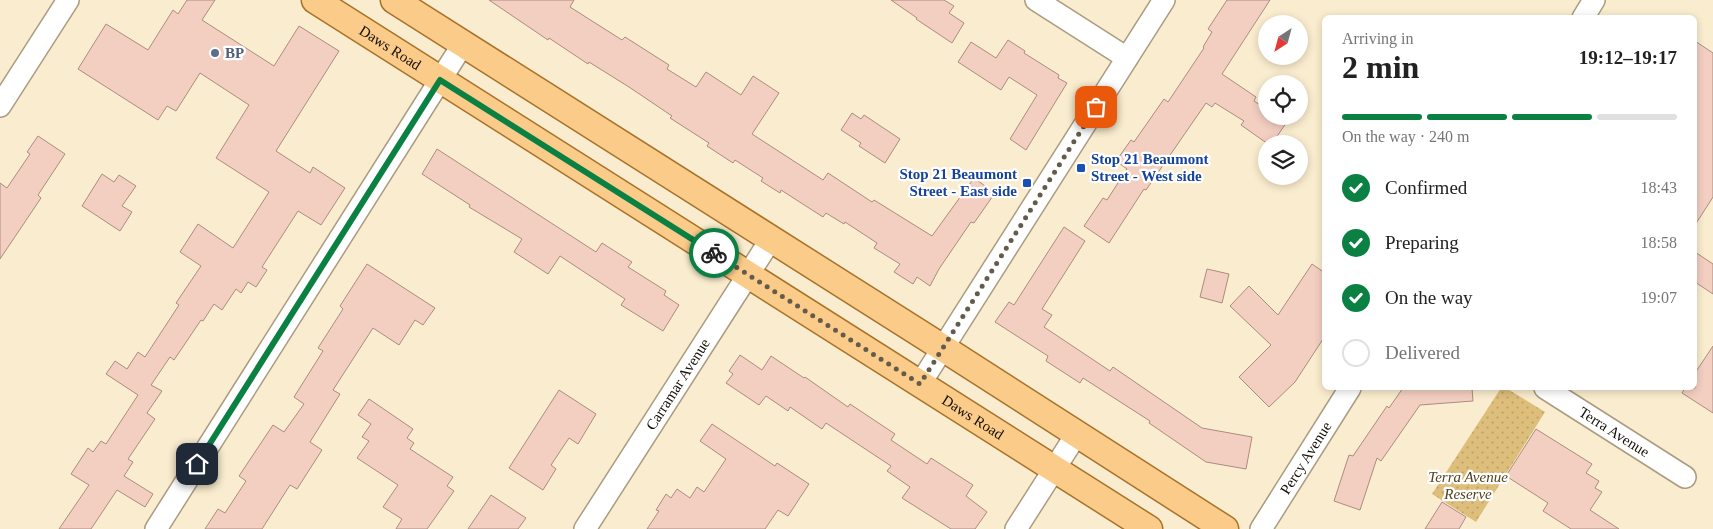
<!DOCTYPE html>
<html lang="en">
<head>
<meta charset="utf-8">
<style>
  :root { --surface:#fff; --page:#f6f6f6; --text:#222; --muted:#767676; --line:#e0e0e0; --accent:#0b8043 }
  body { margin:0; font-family:"Times New Roman",serif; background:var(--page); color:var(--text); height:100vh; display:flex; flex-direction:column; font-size:19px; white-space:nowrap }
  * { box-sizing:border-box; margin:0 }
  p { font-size:16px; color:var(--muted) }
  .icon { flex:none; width:28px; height:28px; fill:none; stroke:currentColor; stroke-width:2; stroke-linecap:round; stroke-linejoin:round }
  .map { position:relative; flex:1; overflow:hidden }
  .details { position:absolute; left:1322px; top:15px; width:375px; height:375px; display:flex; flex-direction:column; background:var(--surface); border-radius:8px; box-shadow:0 2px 8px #0003 }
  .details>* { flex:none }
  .needle { width:32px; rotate:216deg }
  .fabs { position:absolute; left:1258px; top:15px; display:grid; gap:10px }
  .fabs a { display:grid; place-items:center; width:50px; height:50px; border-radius:50%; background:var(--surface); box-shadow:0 2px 8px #0003; font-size:25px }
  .pin { position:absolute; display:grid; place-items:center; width:42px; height:42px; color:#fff; margin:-21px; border-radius:10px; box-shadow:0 2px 8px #0006 }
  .courier { position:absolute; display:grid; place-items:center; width:50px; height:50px; margin:-25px; border:4px solid #0b8043; border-radius:50%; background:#fff; color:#222; box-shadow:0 1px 6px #0007 }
  .summary em { font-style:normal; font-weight:700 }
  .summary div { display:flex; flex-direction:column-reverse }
  .summary { display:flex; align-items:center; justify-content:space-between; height:85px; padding:0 20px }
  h1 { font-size:32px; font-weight:700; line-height:38px }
  .bar { display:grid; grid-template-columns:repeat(4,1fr); gap:8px 5px; align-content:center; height:60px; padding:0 20px }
  .bar i { height:6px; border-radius:4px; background:var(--line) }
  .bar .active { background:var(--accent) }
  .bar p { grid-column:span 4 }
  ol { padding:0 20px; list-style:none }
  li { display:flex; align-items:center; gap:15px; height:55px }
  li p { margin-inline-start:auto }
  li .icon { padding:5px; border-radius:50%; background:var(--accent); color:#fff; stroke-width:4 }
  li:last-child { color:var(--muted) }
  li i { width:28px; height:28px; border:2px solid var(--line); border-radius:50% }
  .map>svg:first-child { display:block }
  .park { fill:url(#park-dots) }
  .building { fill:#f3cfc1; stroke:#ab8c80 }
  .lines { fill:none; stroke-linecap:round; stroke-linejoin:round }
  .minor-casing { stroke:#aa9c81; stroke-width:24 }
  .major-casing { stroke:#a87229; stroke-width:29 }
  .minor { stroke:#fff; stroke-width:21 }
  .major { stroke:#fbcb8a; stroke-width:26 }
  .done { stroke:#645c4b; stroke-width:5; stroke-dasharray:0 9 }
  .route { stroke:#0b8043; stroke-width:6 }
  .service-dot { fill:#5c6f8a; stroke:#fff; stroke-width:2 }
  .transit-dot { fill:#1a4fb4; stroke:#fff; stroke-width:2 }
  .labels { text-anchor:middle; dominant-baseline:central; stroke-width:4.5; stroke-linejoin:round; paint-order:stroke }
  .street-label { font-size:15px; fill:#130e05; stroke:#fff }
  .service-label { font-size:15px; font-weight:bold; fill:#4e5e75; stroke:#fff; text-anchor:start }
  .transit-label { font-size:15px; font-weight:bold; fill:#164399; stroke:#fff; text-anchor:start }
  .park-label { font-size:15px; font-style:italic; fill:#52421d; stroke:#fff }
</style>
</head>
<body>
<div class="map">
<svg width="1713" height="529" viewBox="0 0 1713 529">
  <defs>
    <pattern id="park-dots" width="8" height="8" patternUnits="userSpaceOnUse" patternTransform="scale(1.25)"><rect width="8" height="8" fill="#debe7b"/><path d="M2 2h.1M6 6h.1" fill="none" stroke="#bea269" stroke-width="1.8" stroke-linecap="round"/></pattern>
  </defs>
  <rect width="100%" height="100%" fill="#faecce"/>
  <polygon class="park" points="1501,388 1506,388 1545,412 1476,522 1432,494"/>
  <g class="building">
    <polygon points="187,0 215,0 202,20 274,66 299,26 339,51 276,151 310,173 313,167 345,188 321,225 298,211 262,267 267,270 256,287 248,282 241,293 236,289 222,310 214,304 203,321 201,320 174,360 170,357 151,385 162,391 147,413 155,419 128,459 133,462 124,476 153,494 145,507 117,490 91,529 59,529 89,485 71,474 88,448 93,452 101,441 106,444 138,395 106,374 115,361 127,369 138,352 145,357 179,305 176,303 201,266 180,252 198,224 233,248 269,192 216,158 249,105 200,73 176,111 167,106 158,120 78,69 106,24 148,50 173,10 178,14"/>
    <polygon points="489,0 574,0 570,7 622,40 625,37 669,65 667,69 696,87 706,72 741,95 753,76 779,93 752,134 823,180 828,173 872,202 874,200 932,236 974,178 995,193 974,223 971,222 939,269 930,286 917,277 913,284 894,272 900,264 874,248 877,243 845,222 844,224 826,213 823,217 781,190 780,193 761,181 763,178 735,160 733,163 707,146 709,143 670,118 672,116 629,87 589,62 588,64 549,38 548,40"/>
    <polygon points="891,0 944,0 954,6 949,13 964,23 952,43 916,19 917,18"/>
    <polygon points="1227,0 1270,0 1222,74 1256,97 1254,101 1266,109 1266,116 1276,116 1286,123 1272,144 1268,144 1241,125 1244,121 1215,103 1212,107 1206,103 1146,190 1144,189 1109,243 1084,226 1103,198 1107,200 1127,169 1116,161 1131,140 1134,142 1164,99 1168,102 1204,48 1203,47 1212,32 1208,29"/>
    <polygon points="1008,40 1025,51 1024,53 1059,75 1058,78 1067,83 1026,150 1010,139 1037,95 1009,77 1001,90 958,62 971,42 996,58"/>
    <polygon points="1695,41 1713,53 1713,197 1695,225"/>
    <polygon points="852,113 861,119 864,115 900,139 885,163 859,146 861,143 841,130"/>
    <polygon points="38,136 65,154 38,195 41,198 0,259 0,183 7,188 30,154 27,152"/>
    <polygon points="437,149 596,252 602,243 632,262 628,267 666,291 664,295 679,305 663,331 621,305 625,299 560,256 548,274 514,252 522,239 469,207 470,205 422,174"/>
    <polygon points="102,174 114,182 119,175 136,186 122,206 132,212 120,231 82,206"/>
    <polygon points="1064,227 1085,241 1042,309 1052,315 1044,327 1110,371 1113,367 1202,428 1252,437 1246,469 1206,462 1149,423 1150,421 1083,378 1080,383 1046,361 1048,356 995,322 1009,302 1014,305"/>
    <polygon points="1695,252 1713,264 1713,294 1695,282"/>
    <polygon points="367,264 435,308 423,325 415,320 399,345 373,328 333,390 340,394 310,442 322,450 297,489 290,485 262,529 205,529 218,509 225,513 246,481 239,476 273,425 284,432 304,404 294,397 323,351 318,348 343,309 340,306"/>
    <polygon points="1312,264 1325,273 1325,336 1295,382 1269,407 1239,377 1271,345 1230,306 1249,286 1278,315"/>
    <polygon points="1207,269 1229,274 1222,303 1200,297"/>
    <polygon points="1713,346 1713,413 1682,393 1685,388 1695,388 1695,373"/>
    <polygon points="740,355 762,370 771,356 804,378 805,377 848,407 850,404 895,434 891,440 927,464 931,458 973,485 966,496 987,512 975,529 951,529 902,498 910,487 887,471 891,466 826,423 822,429 790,407 788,411 766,396 759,405 726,383 733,374 729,371"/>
    <polygon points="1403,388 1472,388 1473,401 1420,405 1381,461 1377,458 1360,510 1334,501 1349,455 1353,456 1387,406 1389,408"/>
    <polygon points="559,390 596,414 578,444 569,438 551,465 556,469 543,490 509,468"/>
    <polygon points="369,399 413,429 407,438 414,443 410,449 453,477 447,486 454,491 427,529 396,529 402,519 383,507 398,485 357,458 369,441 362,437 371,424 358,415"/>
    <polygon points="712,424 775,466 777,463 809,484 788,516 778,510 765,529 647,529 659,511 656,510 666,494 671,498 677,489 690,498 697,487 704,492 726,459 700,441"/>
    <polygon points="1536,429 1592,464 1586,473 1599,481 1595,488 1602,492 1590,510 1619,529 1571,529 1543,511 1548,503 1506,476"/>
    <polygon points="491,495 526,518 518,529 468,529"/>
    <polygon points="1442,502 1466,517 1459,529 1425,529"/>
  </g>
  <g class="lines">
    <g class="minor-casing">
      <g id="minor">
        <polyline points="1036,0 1127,58"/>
        <polyline points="1583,18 1594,0"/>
        <polyline points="0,106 68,0"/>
        <polyline points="920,384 1164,0"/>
        <path id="s1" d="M1545,388l140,89"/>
        <polyline points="156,529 463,44"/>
        <path id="s2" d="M585,529l186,-290"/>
        <polyline points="1016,529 1076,435"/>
        <path id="s3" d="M1261,529l89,-141"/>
      </g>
    </g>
    <g class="major-casing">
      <g id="major">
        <path id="s4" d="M315,0l834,529"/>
        <polyline points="394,0 943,348 1225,529"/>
      </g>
    </g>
    <use href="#minor" class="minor"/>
    <use href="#major" class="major"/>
  </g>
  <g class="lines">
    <polyline class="done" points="714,253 920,384 1096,107"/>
    <polyline class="route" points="197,464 440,80 714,253"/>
  </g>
  <circle class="service-dot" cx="215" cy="53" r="5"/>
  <g class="transit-dot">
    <rect x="1076" y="163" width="10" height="10" rx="2.5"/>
    <rect x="1022" y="178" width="10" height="10" rx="2.5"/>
  </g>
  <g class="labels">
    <g class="street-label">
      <text stroke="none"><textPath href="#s4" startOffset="89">Daws Road</textPath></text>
      <text stroke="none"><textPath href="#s2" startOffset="172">Carramar Avenue</textPath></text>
      <text stroke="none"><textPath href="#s4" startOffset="779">Daws Road</textPath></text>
      <text stroke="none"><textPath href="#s1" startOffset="82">Terra Avenue</textPath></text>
      <text stroke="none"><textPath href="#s3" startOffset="84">Percy Avenue</textPath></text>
    </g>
    <g class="service-label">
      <text x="225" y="53">BP</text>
    </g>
    <g class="transit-label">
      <text x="1091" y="159">Stop 21 Beaumont<tspan x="1091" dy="17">Street - West side</tspan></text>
      <text x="1017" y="174" text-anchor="end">Stop 21 Beaumont<tspan x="1017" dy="17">Street - East side</tspan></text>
    </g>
    <g class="park-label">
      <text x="1468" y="477">Terra Avenue<tspan x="1468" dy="17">Reserve</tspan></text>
    </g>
  </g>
</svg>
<div class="fabs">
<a><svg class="needle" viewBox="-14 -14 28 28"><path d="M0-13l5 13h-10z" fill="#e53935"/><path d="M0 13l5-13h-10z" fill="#767676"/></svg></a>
<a><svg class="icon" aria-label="locate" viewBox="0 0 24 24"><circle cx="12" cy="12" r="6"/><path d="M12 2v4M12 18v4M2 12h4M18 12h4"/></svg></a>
<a><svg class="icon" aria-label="layers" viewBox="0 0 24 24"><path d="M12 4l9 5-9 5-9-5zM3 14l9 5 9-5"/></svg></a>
</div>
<div class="pin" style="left:1096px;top:107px;background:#ea580c"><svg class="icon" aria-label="bag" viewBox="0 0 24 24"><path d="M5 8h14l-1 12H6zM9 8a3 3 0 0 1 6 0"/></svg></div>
<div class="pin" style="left:197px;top:464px;background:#1f2937"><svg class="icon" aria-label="home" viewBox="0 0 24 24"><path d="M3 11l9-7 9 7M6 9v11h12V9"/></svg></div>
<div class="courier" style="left:714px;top:253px"><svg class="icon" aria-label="bike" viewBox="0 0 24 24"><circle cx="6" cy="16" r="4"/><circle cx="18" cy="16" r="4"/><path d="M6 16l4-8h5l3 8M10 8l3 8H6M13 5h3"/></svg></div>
<section class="details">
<div class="summary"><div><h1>2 min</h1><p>Arriving in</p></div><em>19:12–19:17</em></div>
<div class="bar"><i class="active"></i><i class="active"></i><i class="active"></i><i></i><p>On the way · 240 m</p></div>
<ol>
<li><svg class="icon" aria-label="check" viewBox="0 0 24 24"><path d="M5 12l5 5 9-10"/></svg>Confirmed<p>18:43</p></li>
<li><svg class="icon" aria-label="check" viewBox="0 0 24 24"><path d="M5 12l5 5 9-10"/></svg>Preparing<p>18:58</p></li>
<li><svg class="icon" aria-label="check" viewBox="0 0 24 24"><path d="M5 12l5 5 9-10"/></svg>On the way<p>19:07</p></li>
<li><i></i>Delivered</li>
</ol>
</section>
</div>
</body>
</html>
